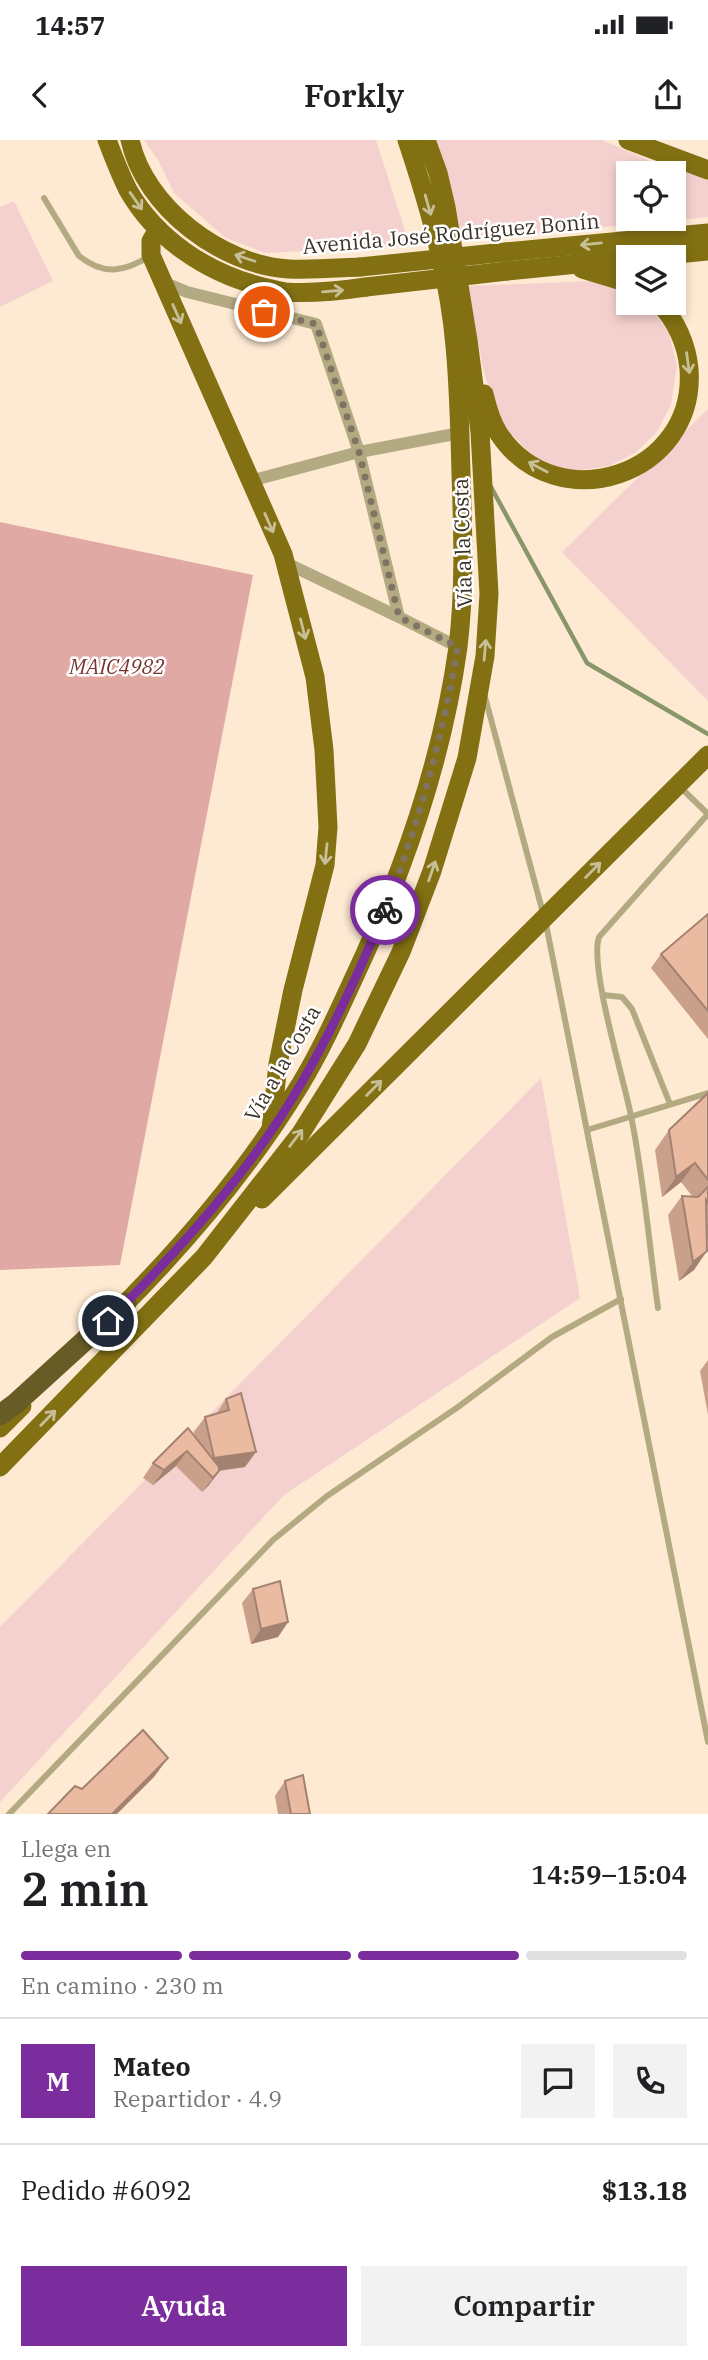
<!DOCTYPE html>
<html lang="es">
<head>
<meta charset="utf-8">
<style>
  :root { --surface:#fff; --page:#f2f2f2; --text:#202124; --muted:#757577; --line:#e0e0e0; --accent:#7b2d9e }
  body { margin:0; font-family:"IBM Plex Serif",serif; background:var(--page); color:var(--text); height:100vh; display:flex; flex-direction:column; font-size:26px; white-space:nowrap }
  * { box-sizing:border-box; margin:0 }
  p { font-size:23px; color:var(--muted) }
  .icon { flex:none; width:38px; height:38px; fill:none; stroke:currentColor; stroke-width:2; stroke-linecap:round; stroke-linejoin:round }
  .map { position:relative; height:1674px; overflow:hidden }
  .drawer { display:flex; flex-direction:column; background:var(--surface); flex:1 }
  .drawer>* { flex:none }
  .tools { position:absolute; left:616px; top:21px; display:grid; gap:14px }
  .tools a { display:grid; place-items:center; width:70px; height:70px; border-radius:0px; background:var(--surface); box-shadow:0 4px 10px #0003; font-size:35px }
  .pin { position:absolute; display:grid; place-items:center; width:60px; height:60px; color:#fff; margin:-30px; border:4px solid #fff; border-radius:50%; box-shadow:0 2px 7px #0007 }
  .courier { position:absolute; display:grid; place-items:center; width:70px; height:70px; margin:-35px; border:5px solid #7b2d9e; border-radius:50%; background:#fff; color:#222; box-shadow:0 2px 9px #0007 }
  .headline em { font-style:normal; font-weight:600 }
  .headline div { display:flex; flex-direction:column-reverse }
  .headline { display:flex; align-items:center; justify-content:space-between; height:119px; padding:0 21px }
  h1 { font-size:46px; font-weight:600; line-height:52px }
  .bar { display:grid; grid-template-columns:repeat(4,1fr); gap:10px 7px; align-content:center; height:84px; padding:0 21px }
  .bar i { height:9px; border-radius:5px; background:var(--line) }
  .bar .on { background:var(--accent) }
  .bar p { grid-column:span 4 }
  .line { display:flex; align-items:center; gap:18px; padding:0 21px; border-top:2px solid var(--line) }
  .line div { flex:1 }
  .round { display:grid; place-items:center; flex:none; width:74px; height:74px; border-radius:0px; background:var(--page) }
  .primary-button { display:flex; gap:14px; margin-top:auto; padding:14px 21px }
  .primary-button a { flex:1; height:80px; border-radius:0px; background:var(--accent); color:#fff; font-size:28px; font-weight:600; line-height:80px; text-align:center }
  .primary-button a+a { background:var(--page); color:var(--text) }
  .status { display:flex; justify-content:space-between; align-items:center; height:49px; padding:0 35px; background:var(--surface); direction:ltr }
  .status svg { height:19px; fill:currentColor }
  header { display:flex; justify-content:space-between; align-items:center; height:91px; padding:0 21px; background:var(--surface); font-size:32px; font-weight:600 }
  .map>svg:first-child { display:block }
  .green { fill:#f4d1ce; fill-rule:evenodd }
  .forest { fill:#e0a9a4 }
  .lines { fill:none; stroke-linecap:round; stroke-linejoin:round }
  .stream { stroke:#899669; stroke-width:4.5 }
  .lane { stroke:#b3aa81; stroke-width:6 }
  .street { stroke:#b3aa81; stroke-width:12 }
  .primary { stroke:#827013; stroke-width:19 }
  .highway { stroke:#685c26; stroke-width:21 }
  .primary-bridge { stroke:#827013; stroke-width:19 }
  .wall { fill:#c9a08a }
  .shaded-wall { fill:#a48271 }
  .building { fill:#eabaa1; stroke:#a48271; stroke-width:2 }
  .oneway { stroke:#c7bf95 }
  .done { stroke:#807363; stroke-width:7; stroke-dasharray:0 12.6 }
  .route { stroke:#7b2d9e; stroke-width:9 }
  .labels { text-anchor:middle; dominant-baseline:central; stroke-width:5; stroke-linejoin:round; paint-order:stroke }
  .street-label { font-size:21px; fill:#3c3327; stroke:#fff }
  .park-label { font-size:21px; font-style:italic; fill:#763330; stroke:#fff }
</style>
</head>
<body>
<div class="status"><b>14:57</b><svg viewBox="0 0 49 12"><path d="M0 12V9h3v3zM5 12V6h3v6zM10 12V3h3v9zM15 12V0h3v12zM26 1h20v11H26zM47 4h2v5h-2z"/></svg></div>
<header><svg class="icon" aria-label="back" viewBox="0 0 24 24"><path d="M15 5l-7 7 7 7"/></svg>Forkly<svg class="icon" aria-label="share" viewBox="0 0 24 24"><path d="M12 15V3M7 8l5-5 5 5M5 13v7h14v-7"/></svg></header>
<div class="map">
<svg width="708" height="1674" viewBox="0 0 708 1674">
  <rect width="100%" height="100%" fill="#feead2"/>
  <g class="green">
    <polygon points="144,0 376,0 410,106 265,113 226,98 174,53 158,20"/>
    <path d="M434,0h168l55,24 51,15v38l-246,24zM628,33h46v46h-46z"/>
    <polygon points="14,61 53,141 0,167 0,67"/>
    <polygon points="593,141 628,154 628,163 642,163 650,167 669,193 677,226 671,264 657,292 635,313 609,326 574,331 539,322 499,282 483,228 468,146"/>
    <polygon points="708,269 708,561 562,412"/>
    <polygon points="541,938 580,1158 284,1355 0,1662 0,1487"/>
  </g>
  <polygon class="forest" points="0,382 253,435 120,1125 0,1130"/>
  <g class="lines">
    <polyline class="stream" points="491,347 587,523 708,594"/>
    <g class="lane">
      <path d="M44,58l35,58c25,20 45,16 71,0"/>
      <polyline points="485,557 543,773"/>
      <polyline points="679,646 708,674"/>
      <polyline points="546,784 708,1602"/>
      <polyline points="603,855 622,857 632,869 670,964"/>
      <polyline points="587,990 708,953"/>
      <path d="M658,1168c-9,-64 -14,-129 -27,-192 -7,-37 -42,-149 -32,-179l109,-123"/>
      <polyline points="9,1674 273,1400 327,1356 458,1267 552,1197 621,1159"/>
    </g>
    <g class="street">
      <polyline points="163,142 187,152 316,184 359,312 399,477 458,507"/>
      <polyline points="250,341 359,312 460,293"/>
      <polyline points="286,423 399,477"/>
    </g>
    <g class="primary">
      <path d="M107,0c6,16 13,34 21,50 28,49 78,82 131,96 9,2 18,5 27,6 27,2 53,-1 80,-5"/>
      <path d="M130,0c15,68 92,125 159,129 24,1 48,-1 71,-2"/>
      <polyline points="628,0 708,30"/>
      <polyline points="158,89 151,101 151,115 283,414 315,537 324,610 328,687 325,725 293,850 278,924 271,989"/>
      <polyline points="506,112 708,93"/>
      <polyline points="647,117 708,111"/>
      <polyline points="582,129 628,143"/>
      <polyline points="507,131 628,119"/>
      <path d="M484,254c3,13 7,28 15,40 58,87 198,41 190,-65 -2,-24 -13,-49 -30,-66"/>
      <polyline points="262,1059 708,615"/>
      <path d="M115,1174c70,-70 134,-145 185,-229 20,-33 36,-68 52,-103 50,-106 90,-219 106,-335 7,-58 5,-115 3,-173 -1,-43 -2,-86 -6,-128 -6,-70 -26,-140 -48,-206"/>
      <polyline points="0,1288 22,1266"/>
      <polyline points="0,1327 204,1117 301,993 357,904 401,812 432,731 467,618 485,516 489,454 480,292 468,200 446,67 438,33 426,0"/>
    </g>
    <polyline class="highway" points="0,1275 15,1264 126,1163"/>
    <g class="primary-bridge">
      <polyline points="360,127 506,112"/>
      <polyline points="366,147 507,131"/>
    </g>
  </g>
  <g class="wall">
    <polygon points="708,774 708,899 651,828 661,814"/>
    <polygon points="708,953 708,1102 707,1100 694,1130 679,1141 668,1075 682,1056 692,1056 681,1042 662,1057 655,1010 669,990"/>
    <polygon points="708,1220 708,1275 700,1231"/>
    <polygon points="226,1259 245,1327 219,1331 209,1345 202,1352 176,1326 153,1345 143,1338 153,1323 195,1298 194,1292 205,1277 216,1274"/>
    <polygon points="253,1449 288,1482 278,1497 251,1504 242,1463"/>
    <polygon points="285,1641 310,1674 278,1674 275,1656"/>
  </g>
  <g class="shaded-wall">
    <polygon points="695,1023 681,1042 662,1057 676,1037"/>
    <polygon points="707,1111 694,1130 679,1141 693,1122"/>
    <polygon points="187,1311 176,1326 153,1345 164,1330"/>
    <polygon points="256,1312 245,1327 208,1332 206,1330 214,1318"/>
    <polygon points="219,1331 209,1345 202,1352 213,1338"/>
    <polygon points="288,1482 278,1497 251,1504 261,1489"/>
    <polygon points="168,1618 154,1637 117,1674 112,1674"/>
  </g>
  <g class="building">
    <polygon points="708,774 708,871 661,814"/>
    <polygon points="708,953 708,1040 695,1023 676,1037 669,990"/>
    <polygon points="708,1047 708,1063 706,1060 707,1111 693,1122 682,1056 698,1057"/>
    <polygon points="241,1253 256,1312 214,1318 205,1277 229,1270 226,1259"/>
    <polygon points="188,1288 219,1327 219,1331 213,1338 187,1311 164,1330 153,1323"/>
    <polygon points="280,1441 288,1482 261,1489 253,1449"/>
    <polygon points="143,1590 168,1618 112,1674 48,1674 75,1646 82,1649"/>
    <polygon points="303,1635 310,1674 291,1674 285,1641"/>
  </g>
  <defs><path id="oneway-shaft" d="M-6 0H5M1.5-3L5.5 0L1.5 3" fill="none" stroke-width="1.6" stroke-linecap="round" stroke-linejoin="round" transform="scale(1.75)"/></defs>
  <g class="oneway">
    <use href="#oneway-shaft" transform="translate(136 61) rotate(55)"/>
    <use href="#oneway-shaft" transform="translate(428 65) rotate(74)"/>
    <use href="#oneway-shaft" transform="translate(591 104) rotate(174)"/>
    <use href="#oneway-shaft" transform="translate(245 118) rotate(-162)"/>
    <use href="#oneway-shaft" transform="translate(333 151) rotate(-5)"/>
    <use href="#oneway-shaft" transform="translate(177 174) rotate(66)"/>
    <use href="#oneway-shaft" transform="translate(688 223) rotate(82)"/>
    <use href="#oneway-shaft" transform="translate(538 327) rotate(-152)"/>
    <use href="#oneway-shaft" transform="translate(269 383) rotate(66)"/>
    <use href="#oneway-shaft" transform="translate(303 489) rotate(76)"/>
    <use href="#oneway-shaft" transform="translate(485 510) rotate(-85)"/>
    <use href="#oneway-shaft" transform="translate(326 714) rotate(96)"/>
    <use href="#oneway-shaft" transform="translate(593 730) rotate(-45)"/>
    <use href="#oneway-shaft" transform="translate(432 731) rotate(-71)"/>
    <use href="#oneway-shaft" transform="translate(374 948) rotate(-45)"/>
    <use href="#oneway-shaft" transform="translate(296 998) rotate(-53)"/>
    <use href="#oneway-shaft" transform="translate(48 1278) rotate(-46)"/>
  </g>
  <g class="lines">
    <path class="done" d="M264,172l52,12 43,128 40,165 59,30c-16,90 -39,178 -73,263"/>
    <path class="route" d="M108,1181c72,-72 143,-150 194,-239 32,-55 59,-114 83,-172"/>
  </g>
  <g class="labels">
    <g class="street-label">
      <text transform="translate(451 93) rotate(-5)">Avenida José Rodríguez Bonín</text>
      <text transform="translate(462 403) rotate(-92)">Vía a la Costa</text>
      <text transform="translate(282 923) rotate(-60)">Vía a la Costa</text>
    </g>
    <g class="park-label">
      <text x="117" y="526">MAIC4982</text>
    </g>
  </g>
</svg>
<div class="tools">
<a><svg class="icon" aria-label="locate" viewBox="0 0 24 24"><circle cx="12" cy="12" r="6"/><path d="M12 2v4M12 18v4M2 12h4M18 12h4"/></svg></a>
<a><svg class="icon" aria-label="layers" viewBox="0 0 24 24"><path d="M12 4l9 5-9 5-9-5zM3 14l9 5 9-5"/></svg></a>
</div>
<div class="pin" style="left:264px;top:172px;background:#ea580c"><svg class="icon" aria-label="bag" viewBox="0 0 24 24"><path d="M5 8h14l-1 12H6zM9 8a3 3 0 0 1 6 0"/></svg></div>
<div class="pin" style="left:108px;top:1181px;background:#1f2937"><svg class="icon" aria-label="home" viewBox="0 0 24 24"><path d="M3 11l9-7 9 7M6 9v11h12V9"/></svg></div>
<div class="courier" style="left:385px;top:770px"><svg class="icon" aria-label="bike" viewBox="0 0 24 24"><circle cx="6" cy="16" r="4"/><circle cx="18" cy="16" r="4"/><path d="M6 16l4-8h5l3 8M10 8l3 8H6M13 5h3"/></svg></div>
</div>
<section class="drawer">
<div class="headline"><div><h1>2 min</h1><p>Llega en</p></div><em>14:59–15:04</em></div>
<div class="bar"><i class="on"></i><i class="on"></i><i class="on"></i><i></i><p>En camino · 230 m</p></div>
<div class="line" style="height:126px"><b class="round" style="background:var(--accent);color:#fff">M</b><div><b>Mateo</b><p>Repartidor · 4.9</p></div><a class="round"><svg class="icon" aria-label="chat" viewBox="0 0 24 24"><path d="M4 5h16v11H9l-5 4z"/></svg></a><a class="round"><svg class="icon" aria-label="phone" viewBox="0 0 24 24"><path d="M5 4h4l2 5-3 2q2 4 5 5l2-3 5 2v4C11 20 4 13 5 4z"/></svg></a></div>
<div class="line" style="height:91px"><div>Pedido #6092</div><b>$13.18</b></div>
<div class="primary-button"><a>Ayuda</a><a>Compartir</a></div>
</section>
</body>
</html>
